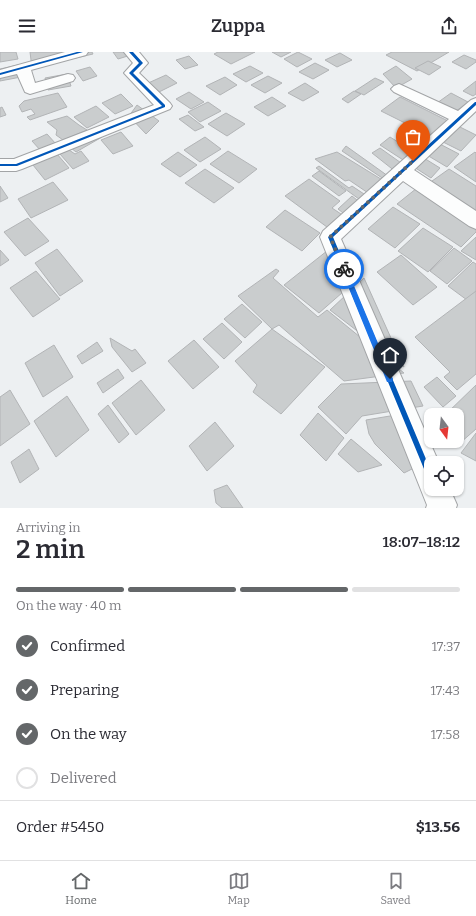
<!DOCTYPE html>
<html lang="en">
<head>
<meta charset="utf-8">
<style>
  :root { --surface:#fff; --page:#f7f7f7; --text:#2b2b33; --muted:#7c7c81; --line:#e1e1e2; --accent:#646769 }
  body { margin:0; font-family:Bitter,serif; background:var(--page); color:var(--text); height:100vh; display:flex; flex-direction:column; font-size:15px; white-space:nowrap }
  * { box-sizing:border-box; margin:0 }
  p { font-size:13px; color:var(--muted) }
  .icon { flex:none; width:22px; height:22px; fill:none; stroke:currentColor; stroke-width:2; stroke-linecap:round; stroke-linejoin:round }
  .map { position:relative; height:456px; overflow:hidden }
  .sheet { display:flex; flex-direction:column; background:var(--surface); flex:1 }
  .sheet>* { flex:none }
  .needle { width:26px; rotate:165deg }
  .controls { position:absolute; left:424px; top:356px; display:grid; gap:8px }
  .controls a { display:grid; place-items:center; width:40px; height:40px; border-radius:8px; background:var(--surface); box-shadow:0 1px 3px #0004; font-size:20px }
  .pin { position:absolute; display:grid; place-items:center; width:34px; height:34px; color:#fff; margin:-41px -17px; border-radius:50% 50% 50% 0; rotate:-45deg; box-shadow:0 0 4px #0007 }
  .pin .icon { rotate:45deg }
  .courier { position:absolute; display:grid; place-items:center; width:40px; height:40px; margin:-20px; border:3px solid #1a73e8; border-radius:50%; background:#fff; color:#222; box-shadow:0 1px 5px #0007 }
  .summary em { font-style:normal; font-weight:600 }
  .summary div { display:flex; flex-direction:column-reverse }
  .summary { display:flex; align-items:center; justify-content:space-between; height:68px; padding:0 16px }
  h1 { font-size:26px; font-weight:600; line-height:30px }
  .bar { display:grid; grid-template-columns:repeat(4,1fr); gap:6px 4px; align-content:center; height:48px; padding:0 16px }
  .bar i { height:5px; border-radius:3px; background:var(--line) }
  .bar .on { background:var(--accent) }
  .bar p { grid-column:span 4 }
  .line { display:flex; align-items:center; gap:10px; padding:0 16px; border-top:1px solid var(--line) }
  .line div { flex:1 }
  ol { padding:0 16px; list-style:none }
  li { display:flex; align-items:center; gap:12px; height:44px }
  li p { margin-inline-start:auto }
  li .icon { padding:4px; border-radius:50%; background:var(--accent); color:#fff; stroke-width:4 }
  li:last-child { color:var(--muted) }
  li i { width:22px; height:22px; border:2px solid var(--line); border-radius:50% }
  header { display:flex; justify-content:space-between; align-items:center; height:52px; padding:0 16px; background:var(--surface); font-size:18px; font-weight:600 }
  .menu { display:flex; justify-content:space-around; align-items:center; height:56px; border-top:1px solid var(--line); background:var(--surface); font-size:11px; color:var(--muted) }
  .menu a { display:grid; justify-items:center; gap:2px }
  .menu .on { color:var(--accent) }
  .map>svg:first-child { display:block }
  .building { fill:#cacdce; stroke:#b2b4b6 }
  .lines { fill:none; stroke-linecap:round; stroke-linejoin:round }
  .minor-casing { stroke:#a2a4a6; stroke-width:2 }
  .minor { fill:#fcfdfd; fill-rule:evenodd }
  .cycleway-casing { stroke:#fff; stroke-width:3 }
  .cycleway { fill:#0057b8; fill-rule:evenodd }
  .route { fill:#1a73e8 }
  .done { stroke:#646769; stroke-width:4; stroke-dasharray:0 7.2 }
</style>
</head>
<body>
<header><svg class="icon" aria-label="menu" viewBox="0 0 24 24"><path d="M4 6h16M4 12h16M4 18h16"/></svg>Zuppa<svg class="icon" aria-label="share" viewBox="0 0 24 24"><path d="M12 15V3M7 8l5-5 5 5M5 13v7h14v-7"/></svg></header>
<div class="map">
<svg width="476" height="456" viewBox="0 0 476 456">
  <rect width="100%" height="100%" fill="#edf0f2"/>
  <g class="building">
    <polygon points="0,0 16,0 18,7 0,10"/>
    <polygon points="30,0 92,0 93,2 32,16"/>
    <polygon points="113,0 128,0 131,3 118,7"/>
    <polygon points="218,0 255,0 231,12 214,2"/>
    <polygon points="272,0 291,0 281,5"/>
    <polygon points="298,0 312,7 297,15 284,7"/>
    <polygon points="392,0 449,0 417,19 386,3"/>
    <polygon points="340,1 352,8 337,15 325,8"/>
    <polygon points="464,3 476,8 476,10 466,17 452,10"/>
    <polygon points="189,4 198,13 185,17 176,8"/>
    <polygon points="428,9 441,15 429,23 415,16"/>
    <polygon points="315,11 329,18 313,27 299,20"/>
    <polygon points="18,13 21,25 0,29 0,17"/>
    <polygon points="250,14 263,21 246,30 233,22"/>
    <polygon points="396,14 412,27 396,36 383,22"/>
    <polygon points="90,15 97,24 83,29 76,19"/>
    <polygon points="67,22 71,34 48,38 45,26"/>
    <polygon points="166,23 177,31 157,41 146,32"/>
    <polygon points="268,24 282,31 265,41 251,33"/>
    <polygon points="225,25 237,33 220,43 206,34"/>
    <polygon points="375,26 384,30 364,43 355,39"/>
    <polygon points="476,29 476,42 473,44 463,39"/>
    <polygon points="305,31 319,40 303,49 288,41"/>
    <polygon points="354,39 361,42 348,51 342,47"/>
    <polygon points="189,40 204,50 191,57 176,47"/>
    <polygon points="58,41 67,55 30,68 27,65 35,62 31,57 22,60 19,54 24,49"/>
    <polygon points="451,41 468,50 455,60 437,51"/>
    <polygon points="121,42 133,54 115,62 102,51"/>
    <polygon points="272,45 286,54 268,64 254,55"/>
    <polygon points="400,45 476,83 461,99 381,59"/>
    <polygon points="208,50 221,59 200,70 188,60"/>
    <polygon points="137,53 159,69 146,82 129,64"/>
    <polygon points="96,54 109,65 87,76 74,65"/>
    <polygon points="2,55 6,63 0,65 0,56"/>
    <polygon points="226,61 245,72 227,84 208,72"/>
    <polygon points="188,63 204,75 195,79 179,67"/>
    <polygon points="67,64 79,73 87,78 63,88 56,83 57,78 47,70"/>
    <polygon points="92,78 102,85 76,100 66,92"/>
    <polygon points="413,78 459,102 447,115 400,87"/>
    <polygon points="121,80 133,94 113,102 101,88"/>
    <polygon points="47,82 56,92 41,99 32,89"/>
    <polygon points="205,85 221,97 200,110 184,98"/>
    <polygon points="390,85 440,116 431,126 380,93"/>
    <polygon points="346,94 388,124 394,134 342,99"/>
    <polygon points="380,96 404,113 396,120 372,101"/>
    <polygon points="69,98 75,102 81,99 89,109 73,117 60,102"/>
    <polygon points="228,99 257,117 239,131 210,112"/>
    <polygon points="178,100 197,113 180,125 161,112"/>
    <polygon points="337,100 389,132 374,145 349,128 345,129 315,107"/>
    <polygon points="475,100 476,101 476,130 454,115"/>
    <polygon points="57,102 69,116 45,128 33,113"/>
    <polygon points="319,114 349,136 352,134 376,150 370,155 316,116"/>
    <polygon points="205,117 234,136 214,151 185,131"/>
    <polygon points="449,117 476,134 476,168 425,134"/>
    <polygon points="319,119 346,139 339,144 312,124"/>
    <polygon points="309,127 340,149 332,156 347,166 331,178 285,144"/>
    <polygon points="53,130 68,148 31,166 18,147"/>
    <polygon points="0,134 8,146 0,150"/>
    <polygon points="417,136 476,174 476,180 461,195 397,152"/>
    <polygon points="352,144 367,156 352,168 338,157"/>
    <polygon points="393,155 420,172 395,196 368,177"/>
    <polygon points="285,158 320,181 302,199 266,175"/>
    <polygon points="28,166 49,189 25,204 4,180"/>
    <polygon points="423,176 453,195 428,220 398,199"/>
    <polygon points="476,185 476,208 461,199"/>
    <polygon points="337,191 359,226 319,261 284,233"/>
    <polygon points="454,196 472,209 447,232 430,219"/>
    <polygon points="57,197 83,229 60,244 35,211"/>
    <polygon points="0,198 9,208 0,214"/>
    <polygon points="401,203 437,235 413,253 377,220"/>
    <polygon points="473,210 476,212 476,239 467,248 448,234"/>
    <polygon points="276,217 279,219 273,226 318,265 327,258 404,321 344,329 279,273 272,277 238,244"/>
    <polygon points="36,219 60,247 33,265 10,236"/>
    <polygon points="364,226 404,315 330,258"/>
    <polygon points="476,239 476,322 457,338 444,325 450,320 415,285"/>
    <polygon points="242,252 262,270 245,286 224,267"/>
    <polygon points="222,271 242,290 224,307 203,287"/>
    <polygon points="272,277 325,315 281,362 253,340 257,333 235,309"/>
    <polygon points="110,286 132,299 135,297 146,311 132,320 112,295"/>
    <polygon points="194,288 219,315 193,337 168,309"/>
    <polygon points="97,290 103,299 82,312 77,304"/>
    <polygon points="54,293 73,325 43,345 25,311"/>
    <polygon points="118,317 124,326 103,341 97,331"/>
    <polygon points="437,325 456,344 443,355 424,335"/>
    <polygon points="141,328 165,358 136,383 112,351"/>
    <polygon points="411,329 423,354 362,364 346,382 318,355 341,332"/>
    <polygon points="476,333 476,377 460,391 457,386 457,363 445,363"/>
    <polygon points="10,338 30,372 0,394 0,345"/>
    <polygon points="67,344 89,378 56,405 34,369"/>
    <polygon points="108,353 129,382 119,391 98,362"/>
    <polygon points="414,360 434,406 404,421 375,392 369,382 366,368"/>
    <polygon points="318,361 344,386 326,409 300,383"/>
    <polygon points="215,370 234,394 207,419 189,394"/>
    <polygon points="476,381 476,409 461,401"/>
    <polygon points="351,387 382,413 358,420 338,402"/>
    <polygon points="29,397 39,417 20,431 11,410"/>
    <polygon points="227,433 243,456 222,456 216,451 214,438"/>
  </g>
  <g class="lines">
    <g class="minor-casing">
      <g id="minor">
        <polygon points="65,0 88,0 86,3 31,18 35,31 68,22 73,23 75,26 73,29 30,42 25,40 17,22 0,26 0,18"/>
        <polygon points="124,0 139,0 148,11 139,21 170,51 172,54 170,57 22,117 16,119 0,119 0,107 14,107 154,53 124,21 133,11"/>
        <polygon points="399,32 458,59 471,48 476,46 476,59 414,118 476,159 476,177 469,174 403,129 341,187 439,411 431,411 431,437 450,437 457,453 456,456 426,456 427,453 320,185 323,179 449,67 394,40 391,37 394,34"/>
      </g>
    </g>
    <use href="#minor" class="minor"/>
    <g class="cycleway-casing">
      <g id="cycleway">
        <polygon points="77,0 83,0 0,23 0,21"/>
        <polygon points="129,0 133,0 143,11 133,21 165,53 165,55 17,114 0,114 0,112 16,112 162,54 129,21 139,11"/>
        <polygon points="475,50 476,50 476,53 333,185 431,419 431,430 429,429 328,185"/>
      </g>
    </g>
    <use href="#cycleway" class="cycleway"/>
  </g>
  <polygon class="route" points="341,215 344,215 347,217 393,327 392,330 387,330 341,217"/>
  <g class="lines">
    <polyline class="done" points="344,217 330,185 413,109"/>
  </g>
</svg>
<div class="controls">
<a><svg class="needle" viewBox="-14 -14 28 28"><path d="M0-13l5 13h-10z" fill="#e53935"/><path d="M0 13l5-13h-10z" fill="#7c7c81"/></svg></a>
<a><svg class="icon" aria-label="locate" viewBox="0 0 24 24"><circle cx="12" cy="12" r="6"/><path d="M12 2v4M12 18v4M2 12h4M18 12h4"/></svg></a>
</div>
<div class="pin" style="left:413px;top:109px;background:#ea580c"><svg class="icon" aria-label="bag" viewBox="0 0 24 24"><path d="M5 8h14l-1 12H6zM9 8a3 3 0 0 1 6 0"/></svg></div>
<div class="pin" style="left:390px;top:327px;background:#1f2937"><svg class="icon" aria-label="home" viewBox="0 0 24 24"><path d="M3 11l9-7 9 7M6 9v11h12V9"/></svg></div>
<div class="courier" style="left:344px;top:217px"><svg class="icon" aria-label="bike" viewBox="0 0 24 24"><circle cx="6" cy="16" r="4"/><circle cx="18" cy="16" r="4"/><path d="M6 16l4-8h5l3 8M10 8l3 8H6M13 5h3"/></svg></div>
</div>
<section class="sheet">
<div class="summary"><div><h1>2 min</h1><p>Arriving in</p></div><em>18:07–18:12</em></div>
<div class="bar"><i class="on"></i><i class="on"></i><i class="on"></i><i></i><p>On the way · 40 m</p></div>
<ol>
<li><svg class="icon" aria-label="check" viewBox="0 0 24 24"><path d="M5 12l5 5 9-10"/></svg>Confirmed<p>17:37</p></li>
<li><svg class="icon" aria-label="check" viewBox="0 0 24 24"><path d="M5 12l5 5 9-10"/></svg>Preparing<p>17:43</p></li>
<li><svg class="icon" aria-label="check" viewBox="0 0 24 24"><path d="M5 12l5 5 9-10"/></svg>On the way<p>17:58</p></li>
<li><i></i>Delivered</li>
</ol>
<div class="line" style="height:52px"><div>Order #5450</div><b>$13.56</b></div>
</section>
<nav class="menu">
<a class="on"><svg class="icon" aria-label="home" viewBox="0 0 24 24"><path d="M3 11l9-7 9 7M6 9v11h12V9"/></svg>Home</a>
<a><svg class="icon" aria-label="map" viewBox="0 0 24 24"><path d="M3 6l6-2 6 2 6-2v14l-6 2-6-2-6 2zM9 4v14M15 6v14"/></svg>Map</a>
<a><svg class="icon" aria-label="saved" viewBox="0 0 24 24"><path d="M7 4h10v16l-5-4-5 4z"/></svg>Saved</a>
</nav>
</body>
</html>
